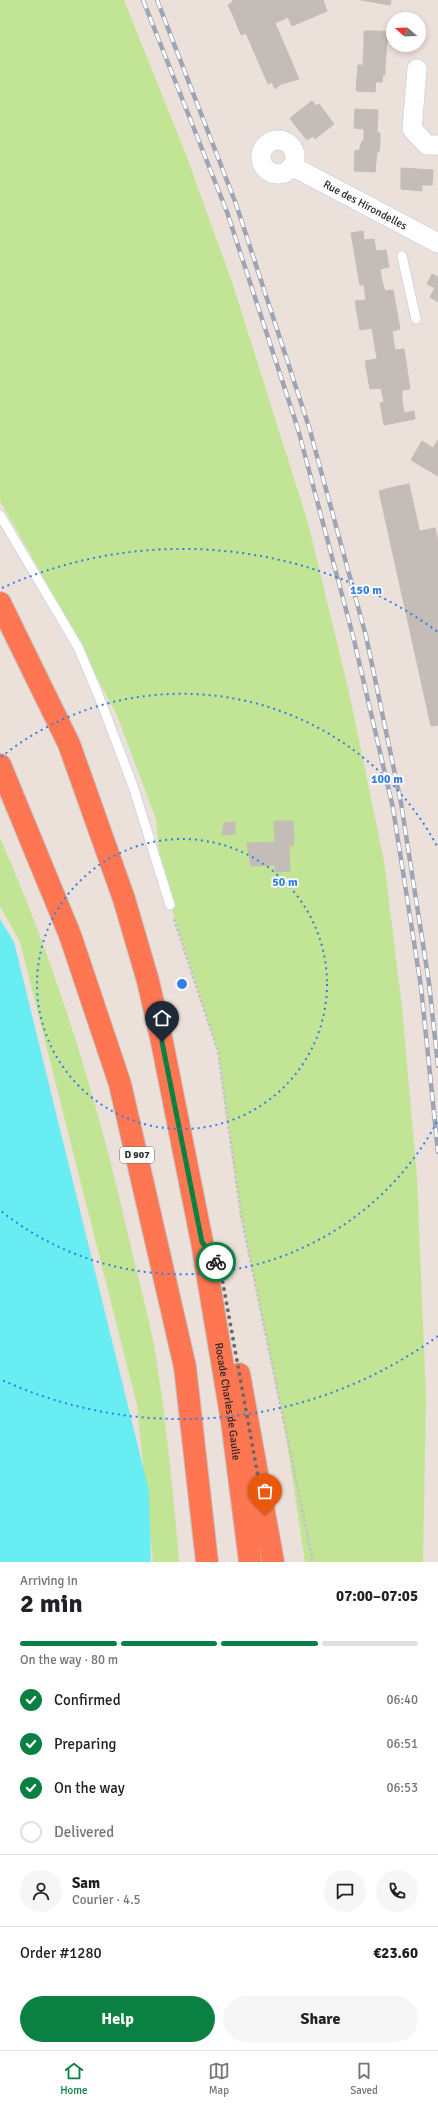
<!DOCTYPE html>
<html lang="en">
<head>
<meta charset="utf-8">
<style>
  :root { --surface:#fff; --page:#f6f6f6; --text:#202124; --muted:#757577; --line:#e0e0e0; --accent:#0b8043 }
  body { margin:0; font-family:Signika,sans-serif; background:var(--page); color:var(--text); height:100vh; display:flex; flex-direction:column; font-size:15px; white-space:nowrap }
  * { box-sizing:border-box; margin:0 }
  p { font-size:13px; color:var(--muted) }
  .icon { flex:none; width:22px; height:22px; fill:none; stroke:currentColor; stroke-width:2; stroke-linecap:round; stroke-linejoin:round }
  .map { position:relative; height:1562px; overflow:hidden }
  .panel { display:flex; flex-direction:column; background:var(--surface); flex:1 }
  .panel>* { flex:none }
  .needle { width:26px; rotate:289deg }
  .fabs { position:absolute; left:386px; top:12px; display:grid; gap:8px }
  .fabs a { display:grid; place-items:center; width:40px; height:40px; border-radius:50%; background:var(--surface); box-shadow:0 2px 6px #0003; font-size:20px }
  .pin { position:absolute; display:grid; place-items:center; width:34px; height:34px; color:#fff; margin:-41px -17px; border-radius:50% 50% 50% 0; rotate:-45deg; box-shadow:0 0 4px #0007 }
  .pin .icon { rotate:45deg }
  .courier { position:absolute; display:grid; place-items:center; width:40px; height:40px; margin:-20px; border:3px solid #0b8043; border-radius:50%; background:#fff; color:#222; box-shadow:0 1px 5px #0007 }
  .head em { font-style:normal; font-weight:800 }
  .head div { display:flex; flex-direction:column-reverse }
  .head { display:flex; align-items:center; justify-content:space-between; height:68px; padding:0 20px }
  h1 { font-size:26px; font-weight:800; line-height:30px }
  .bar { display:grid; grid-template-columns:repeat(4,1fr); gap:6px 4px; align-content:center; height:48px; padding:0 20px }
  .bar i { height:5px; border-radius:3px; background:var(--line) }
  .bar .current { background:var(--accent) }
  .bar p { grid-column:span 4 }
  .line { display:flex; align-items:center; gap:10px; padding:0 20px; border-top:1px solid var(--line) }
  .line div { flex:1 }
  .round { display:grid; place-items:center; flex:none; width:42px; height:42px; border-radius:21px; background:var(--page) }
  ol { padding:0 20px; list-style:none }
  li { display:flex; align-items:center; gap:12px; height:44px }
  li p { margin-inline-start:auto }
  li .icon { padding:4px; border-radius:50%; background:var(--accent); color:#fff; stroke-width:4 }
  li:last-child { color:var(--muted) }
  li i { width:22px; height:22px; border:2px solid var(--line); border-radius:50% }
  .button { display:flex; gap:8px; margin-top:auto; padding:8px 20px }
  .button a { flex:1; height:46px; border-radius:24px; background:var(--accent); color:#fff; font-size:16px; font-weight:800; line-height:46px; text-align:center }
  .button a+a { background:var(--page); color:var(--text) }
  .menu { display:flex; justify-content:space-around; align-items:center; height:56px; border-top:1px solid var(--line); background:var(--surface); font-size:11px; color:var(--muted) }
  .menu a { display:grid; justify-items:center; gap:2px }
  .menu .current { color:var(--accent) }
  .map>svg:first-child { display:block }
  .green { fill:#c1e594 }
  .water { fill:#68edf3 }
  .building { fill:#c4bcb6; stroke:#c7bcb4 }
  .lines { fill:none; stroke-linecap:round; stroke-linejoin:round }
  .lane-casing { stroke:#cfd7e3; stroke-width:11 }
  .street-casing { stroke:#cfd7e3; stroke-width:21 }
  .highway-casing { stroke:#c3c3c3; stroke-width:24 }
  .path { stroke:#c3c3c3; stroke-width:2.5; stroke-dasharray:3 2; stroke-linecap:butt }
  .lane { stroke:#fff; stroke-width:9 }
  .street { stroke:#fff; stroke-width:19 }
  .highway { stroke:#ff7752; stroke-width:22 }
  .rail-casing { stroke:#9da5b4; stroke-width:4.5 }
  .rail { stroke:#fff; stroke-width:3; stroke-dasharray:9; stroke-linecap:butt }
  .done { stroke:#6d6967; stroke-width:4; stroke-dasharray:0 7.2 }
  .route { stroke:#0b8043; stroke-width:5 }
  .ring { fill:none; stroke:#337dea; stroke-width:2; stroke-dasharray:2 4 }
  .labels { text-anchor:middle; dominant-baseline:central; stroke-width:3.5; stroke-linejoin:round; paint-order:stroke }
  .shield { fill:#fff; stroke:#696969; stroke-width:1 }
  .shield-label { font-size:10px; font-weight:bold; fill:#292929 }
  .street-label { font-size:11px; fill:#292929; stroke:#fff }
  .centre { fill:#337dea; stroke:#fff; stroke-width:2 }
  .ring-label { font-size:12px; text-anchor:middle; font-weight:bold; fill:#337dea; stroke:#fff; stroke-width:3.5; stroke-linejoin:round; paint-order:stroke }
</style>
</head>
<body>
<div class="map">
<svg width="438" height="1562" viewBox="0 0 438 1562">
  <rect width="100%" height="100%" fill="#ece0da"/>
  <g class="green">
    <polygon points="0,0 124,0 185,152 232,282 308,523 349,692 384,861 402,1007 417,1177 426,1397 423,1562 305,1562 285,1428 241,1215 218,1051 161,876 156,819 116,713 36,564 0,501"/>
    <path d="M0,838c57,129 98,264 129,401 8,35 18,71 25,106 12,72 19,145 25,217h-26l-16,-157 -117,-463 -20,-36z"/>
  </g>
  <polygon class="water" points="0,919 14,942 149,1491 151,1562 0,1562"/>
  <g class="building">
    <polygon points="232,0 323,0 327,11 292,26 288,17 275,23 299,79 281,84 275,89 272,82 268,84 246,33 241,35 233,15 237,13"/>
    <polygon points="361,0 391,0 390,5"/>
    <polygon points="233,2 237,13 233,15 228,5"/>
    <rect x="364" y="31" width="12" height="13"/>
    <polygon points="376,31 392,32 392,42 387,42 385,66 363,65 364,44 376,44"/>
    <polygon points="358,65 385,66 385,75 383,75 383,73 376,72 375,92 356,91"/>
    <polygon points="376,72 383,73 382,82 375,82"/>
    <polygon points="312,101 316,106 319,104 334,124 315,139 313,136 307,140 294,124 300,119 295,114"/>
    <polygon points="355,109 378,110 377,133 380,133 380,142 364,141 364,129 354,128"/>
    <polygon points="295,114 300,119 294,124 290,118"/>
    <polygon points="362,141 380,142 379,152 377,151 375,172 354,171 355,150 359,151"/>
    <polygon points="401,168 433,170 432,185 422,185 422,191 401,189"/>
    <polygon points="363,231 364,240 374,239 376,251 386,250 389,267 380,269 382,281 385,291 393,290 400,329 392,331 395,350 404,349 410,389 402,390 402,401 404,413 414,411 415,419 384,425 380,403 384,402 381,388 370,389 365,361 377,359 372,328 360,330 355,301 366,300 364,285 360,285 351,233"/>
    <polygon points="432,274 438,277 438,302 430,297 435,288 427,284"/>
    <polygon points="438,440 438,476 411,460 422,441 433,448"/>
    <polygon points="409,484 438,614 438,681 394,487"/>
    <polygon points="394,487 438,681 438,725 431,726 379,491"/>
    <polygon points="435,528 438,541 438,614 420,531"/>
    <polygon points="274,821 293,821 294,845 289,846 290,871 275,872 275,865 251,866 247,843 275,842"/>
    <polygon points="235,822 235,834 222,835 224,823"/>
  </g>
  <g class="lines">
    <g class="lane-casing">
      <g id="lane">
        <polyline points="402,256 416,319"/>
        <polyline points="0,515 78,647 98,694 133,786 170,905"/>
      </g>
    </g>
    <g class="street-casing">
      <g id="street">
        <polyline points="417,69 412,129 427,145 438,145"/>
        <circle cx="278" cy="157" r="17"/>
        <path id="s1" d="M292,166l146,77"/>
      </g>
    </g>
    <g class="highway-casing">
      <g id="highway">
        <path id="s2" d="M0,603l69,141 55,155 24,82 14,61 40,200 30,179 18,141"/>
        <polyline points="0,765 70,935 120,1084 185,1367 207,1562"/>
        <polyline points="239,1374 273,1562"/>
      </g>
    </g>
    <polyline class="path" points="174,919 218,1051 241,1215 313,1562"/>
    <use href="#lane" class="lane"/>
    <use href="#street" class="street"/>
    <use href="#highway" class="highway"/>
    <g class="rail-casing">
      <g id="rail">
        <polyline points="143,0 227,212 298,429 354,640 393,808 421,987 438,1152"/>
        <polyline points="157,0 236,204 309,427 366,636 401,803 429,983 438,1066"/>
      </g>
    </g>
    <use href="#rail" class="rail"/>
  </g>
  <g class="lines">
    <polyline class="done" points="216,1262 220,1267 265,1515"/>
    <polyline class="route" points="162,1042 202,1242 216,1262"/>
  </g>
  <g class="ring">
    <circle cx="182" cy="984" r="145"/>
    <path d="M437 1122A290 290 0 0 1 1 1211M1 757A290 290 0 0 1 437 846"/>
    <path d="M438 1336A435 435 0 0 1 2 1380M2 588A435 435 0 0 1 438 632"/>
  </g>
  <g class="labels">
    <rect class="shield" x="120" y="1147" width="34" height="16" rx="3"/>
    <g class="shield-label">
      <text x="137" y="1155">D 907</text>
    </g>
    <g class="street-label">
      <text stroke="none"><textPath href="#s1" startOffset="83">Rue des Hirondelles</textPath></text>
      <text stroke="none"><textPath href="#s2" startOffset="835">Rocade Charles de Gaulle</textPath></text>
    </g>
  </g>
  <circle cx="182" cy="984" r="6" class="centre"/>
  <g class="ring-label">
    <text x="366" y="594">150 m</text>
    <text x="387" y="783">100 m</text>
    <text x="285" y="886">50 m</text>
  </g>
</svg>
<div class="fabs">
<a><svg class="needle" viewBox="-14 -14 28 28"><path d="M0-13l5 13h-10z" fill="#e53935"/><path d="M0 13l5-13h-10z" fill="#757577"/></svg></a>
</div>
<div class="pin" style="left:265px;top:1515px;background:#ea580c"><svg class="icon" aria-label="bag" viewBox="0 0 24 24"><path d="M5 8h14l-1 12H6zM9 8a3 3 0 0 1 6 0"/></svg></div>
<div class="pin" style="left:162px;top:1042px;background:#1f2937"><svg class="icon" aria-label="home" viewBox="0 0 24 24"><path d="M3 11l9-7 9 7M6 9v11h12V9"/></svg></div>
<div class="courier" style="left:216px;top:1262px"><svg class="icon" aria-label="bike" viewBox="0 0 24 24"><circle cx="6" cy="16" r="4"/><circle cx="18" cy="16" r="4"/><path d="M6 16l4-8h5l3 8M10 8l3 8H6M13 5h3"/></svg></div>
</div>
<section class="panel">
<div class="head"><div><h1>2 min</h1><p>Arriving in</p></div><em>07:00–07:05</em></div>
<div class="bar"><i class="current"></i><i class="current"></i><i class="current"></i><i></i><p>On the way · 80 m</p></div>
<ol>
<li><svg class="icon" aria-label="check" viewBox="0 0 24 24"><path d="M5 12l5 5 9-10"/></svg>Confirmed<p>06:40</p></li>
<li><svg class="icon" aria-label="check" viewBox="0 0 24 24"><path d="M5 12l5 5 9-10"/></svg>Preparing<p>06:51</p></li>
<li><svg class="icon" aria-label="check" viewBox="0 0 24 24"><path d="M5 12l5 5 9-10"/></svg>On the way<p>06:53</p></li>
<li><i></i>Delivered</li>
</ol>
<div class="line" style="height:72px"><a class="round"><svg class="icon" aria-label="person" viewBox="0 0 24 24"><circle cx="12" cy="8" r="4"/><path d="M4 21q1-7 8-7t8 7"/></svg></a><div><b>Sam</b><p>Courier · 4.5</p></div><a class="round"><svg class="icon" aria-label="chat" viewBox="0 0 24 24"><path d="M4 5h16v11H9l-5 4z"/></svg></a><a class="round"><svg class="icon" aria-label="phone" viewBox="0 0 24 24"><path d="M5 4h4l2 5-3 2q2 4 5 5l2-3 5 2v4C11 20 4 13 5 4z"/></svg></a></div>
<div class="line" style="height:52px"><div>Order #1280</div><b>€23.60</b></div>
<div class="button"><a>Help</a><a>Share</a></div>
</section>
<nav class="menu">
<a class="current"><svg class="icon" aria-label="home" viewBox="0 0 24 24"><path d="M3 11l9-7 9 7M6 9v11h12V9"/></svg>Home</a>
<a><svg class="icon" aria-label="map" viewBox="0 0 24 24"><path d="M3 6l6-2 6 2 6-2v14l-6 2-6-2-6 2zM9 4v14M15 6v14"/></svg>Map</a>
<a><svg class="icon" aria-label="saved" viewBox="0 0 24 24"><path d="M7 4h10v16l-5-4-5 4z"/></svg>Saved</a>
</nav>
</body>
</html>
